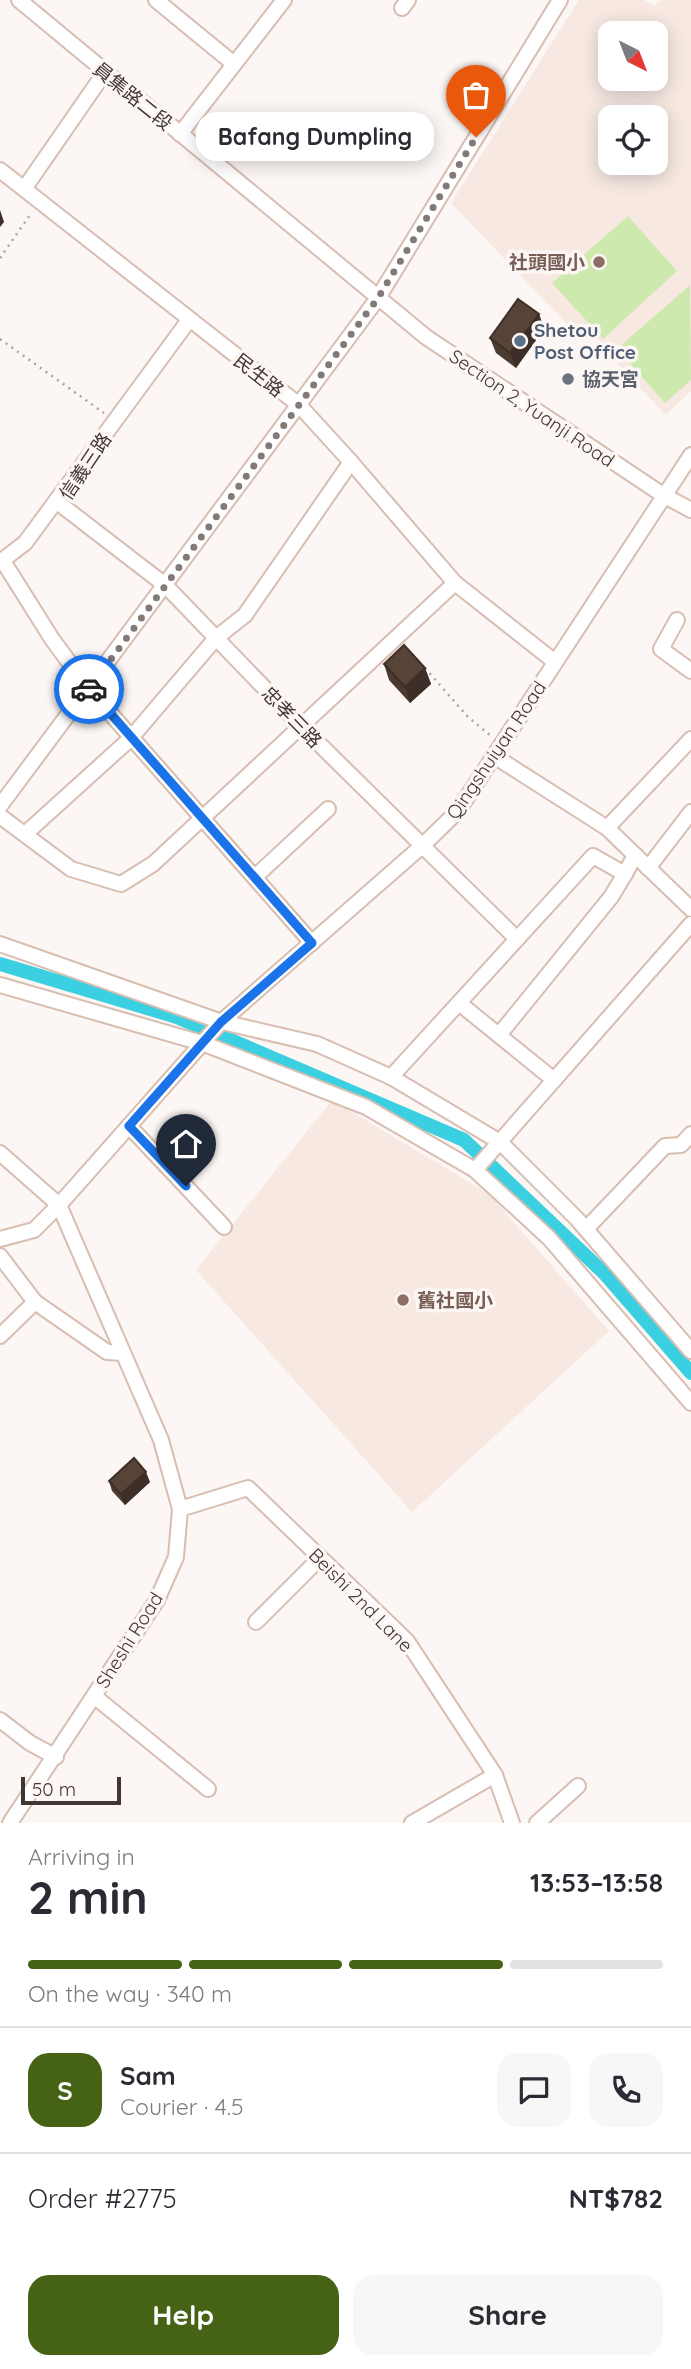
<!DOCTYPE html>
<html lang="en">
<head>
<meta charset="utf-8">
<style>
  :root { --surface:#fff; --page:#f7f7f7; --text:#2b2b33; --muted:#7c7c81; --line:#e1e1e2; --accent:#466315 }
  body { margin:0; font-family:Quicksand,"Noto Sans TC",sans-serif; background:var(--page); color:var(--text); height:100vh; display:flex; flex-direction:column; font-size:26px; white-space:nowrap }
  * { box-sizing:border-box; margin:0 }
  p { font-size:23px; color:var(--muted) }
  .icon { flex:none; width:38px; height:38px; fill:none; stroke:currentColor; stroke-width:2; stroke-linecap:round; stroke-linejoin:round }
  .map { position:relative; height:1823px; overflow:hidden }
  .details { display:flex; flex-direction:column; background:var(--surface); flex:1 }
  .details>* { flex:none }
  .needle { width:46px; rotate:138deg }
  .fabs { position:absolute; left:598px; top:21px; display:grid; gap:14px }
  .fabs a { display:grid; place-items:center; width:70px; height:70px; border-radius:14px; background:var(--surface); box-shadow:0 4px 18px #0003; font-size:35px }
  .scale { position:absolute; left:21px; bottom:18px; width:100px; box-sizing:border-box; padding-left:7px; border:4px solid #413732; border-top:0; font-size:19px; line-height:24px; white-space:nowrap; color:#413732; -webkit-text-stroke:5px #fcf6f4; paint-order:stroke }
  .pin { position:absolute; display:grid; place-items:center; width:60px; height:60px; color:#fff; margin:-72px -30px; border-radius:50% 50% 50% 0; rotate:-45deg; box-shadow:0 0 7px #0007 }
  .pin .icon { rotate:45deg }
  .courier { position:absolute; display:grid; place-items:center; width:70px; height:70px; margin:-35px; border:5px solid #1a73e8; border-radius:50%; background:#fff; color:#222; box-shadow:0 2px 9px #0007 }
  .bubble { position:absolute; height:49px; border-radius:21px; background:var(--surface); box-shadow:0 4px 18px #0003; font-size:23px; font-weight:800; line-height:49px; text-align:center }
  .head em { font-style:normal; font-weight:800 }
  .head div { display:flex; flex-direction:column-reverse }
  .head { display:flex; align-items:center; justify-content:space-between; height:119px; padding:0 28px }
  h1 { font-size:46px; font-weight:800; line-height:52px }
  .bar { display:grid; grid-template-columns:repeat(4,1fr); gap:10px 7px; align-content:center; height:84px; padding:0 28px }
  .bar i { height:9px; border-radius:5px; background:var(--line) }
  .bar .selected { background:var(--accent) }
  .bar p { grid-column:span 4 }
  .line { display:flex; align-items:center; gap:18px; padding:0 28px; border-top:2px solid var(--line) }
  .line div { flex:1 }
  .round { display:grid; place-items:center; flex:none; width:74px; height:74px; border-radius:21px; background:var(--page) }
  .action { display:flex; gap:14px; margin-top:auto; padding:14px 28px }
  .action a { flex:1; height:80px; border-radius:21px; background:var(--accent); color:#fff; font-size:28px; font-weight:800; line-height:80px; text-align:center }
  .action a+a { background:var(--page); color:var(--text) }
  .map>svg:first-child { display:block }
  .built { fill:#f7e9e2; fill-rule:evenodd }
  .green { fill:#cee9ae }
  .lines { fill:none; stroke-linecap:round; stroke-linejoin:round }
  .canal { stroke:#3bd0e1; stroke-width:14 }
  .minor-casing { stroke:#d7beb1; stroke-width:18 }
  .path { stroke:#aba3a0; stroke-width:2.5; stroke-dasharray:2 5; stroke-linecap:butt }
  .minor { stroke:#fff; stroke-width:14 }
  .wall { fill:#4b3a30 }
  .shaded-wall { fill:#3d2f27 }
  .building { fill:#574338; stroke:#3d2f27; stroke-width:2 }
  .done { stroke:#827a76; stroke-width:7; stroke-dasharray:0 12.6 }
  .route { stroke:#1a73e8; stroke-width:9 }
  .education-dot { fill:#8d6e63; stroke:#fcf6f4; stroke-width:2.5 }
  .service-dot { fill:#5c6f8a; stroke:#fcf6f4; stroke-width:2.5 }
  .worship-dot { fill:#6b7280; stroke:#fcf6f4; stroke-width:2.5 }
  .labels { text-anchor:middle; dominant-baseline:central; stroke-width:7; stroke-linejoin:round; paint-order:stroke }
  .street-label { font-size:19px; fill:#413732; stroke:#fcf6f4 }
  .education-label { font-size:19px; font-weight:bold; fill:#785e54; stroke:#fcf6f4; text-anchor:end }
  .service-label { font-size:19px; font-weight:bold; fill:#4e5e75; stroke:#fcf6f4; text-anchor:start }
  .worship-label { font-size:19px; font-weight:bold; fill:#5b616d; stroke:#fcf6f4; text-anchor:start }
</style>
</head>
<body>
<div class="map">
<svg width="691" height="1823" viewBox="0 0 691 1823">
  <rect width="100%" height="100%" fill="#fcf6f4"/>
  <g class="built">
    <path d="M579,0h65l10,6 7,-6h30v391l-25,24 -38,-39 -35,-43 -11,4 -17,-15 -114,-119zM611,33h45v46h-45zM611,117h45v46h-45z"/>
    <polygon points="332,1100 489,1194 609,1331 412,1512 196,1270"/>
  </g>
  <g class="green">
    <polygon points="628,216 677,271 603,339 552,283"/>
    <polygon points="690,285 691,380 665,403 617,349"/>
  </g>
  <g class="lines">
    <polyline class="canal" points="0,964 177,1017 464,1140 604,1273 691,1373"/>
    <g class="minor-casing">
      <g id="minor">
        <polyline points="19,0 426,337 663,495 691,510"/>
        <polyline points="156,0 234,64"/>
        <polyline points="402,8 408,0"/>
        <polyline points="180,134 284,0"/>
        <polyline points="0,170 299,405 351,462 455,583 555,662"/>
        <polyline points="24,189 105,72"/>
        <polyline points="189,320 56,501 165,585 301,726 517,939"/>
        <polyline points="3,561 52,639 88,688 312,943"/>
        <polyline points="0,562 25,543 56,501"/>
        <polyline points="677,620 661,649 691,671"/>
        <polyline points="494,756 607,828 691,909"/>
        <polyline points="0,806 378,298 560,0"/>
        <polyline points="0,816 71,869 121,884 153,864 455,583"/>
        <polyline points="607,828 691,739"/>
        <polyline points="25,834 130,739 216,638 245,615 351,462"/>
        <polyline points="648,868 691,812"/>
        <polyline points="255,877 328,809"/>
        <polyline points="0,944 222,1022 317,1044 391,1077 500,1142 577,1219 691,1351"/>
        <polyline points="0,985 202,1043 366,1107 475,1170 549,1238 691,1403"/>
        <polyline points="459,1003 554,1080"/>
        <polyline points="499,1035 611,897 625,874"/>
        <polyline points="391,1077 593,856 625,874 635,855"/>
        <polyline points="129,1126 224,1227"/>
        <polyline points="0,1153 59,1205 161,1440 180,1509 176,1557 157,1600 10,1823"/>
        <polyline points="475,1170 691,924"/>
        <polyline points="586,1229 665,1146 681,1145 691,1134"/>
        <polyline points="0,1239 34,1230 59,1205 221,1022 422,846 458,811 691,455"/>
        <polyline points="0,1256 35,1302 107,1352 123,1353"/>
        <polyline points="0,1336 35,1302"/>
        <polyline points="180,1509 248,1488 407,1641 495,1775 512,1823"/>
        <polyline points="256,1622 320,1558"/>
        <polyline points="94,1696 208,1789"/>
        <polyline points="0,1720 30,1743 56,1757"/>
        <polyline points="412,1823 495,1775"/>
        <polyline points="537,1823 578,1786"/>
      </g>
    </g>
    <g class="path">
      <polyline points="0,258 32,212"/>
      <polyline points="0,339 104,413"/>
      <polyline points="425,668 468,717 491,736"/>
    </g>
    <use href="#minor" class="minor"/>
  </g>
  <g class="wall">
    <polygon points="539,314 544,329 516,368 496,353 490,338"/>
    <polygon points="384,664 425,668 431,684 410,703 389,680"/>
    <polygon points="109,1481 150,1482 125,1505 112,1491"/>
  </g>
  <g class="shaded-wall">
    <polygon points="0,210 4,222 0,227"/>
    <polygon points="539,314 544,329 516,368 510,353"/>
    <polygon points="425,668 431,684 410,703 405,687"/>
    <polygon points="146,1472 150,1482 125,1505 121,1494"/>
  </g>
  <g class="building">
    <polygon points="518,299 539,314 510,353 490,338"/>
    <polygon points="404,645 425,668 405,687 384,664"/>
    <polygon points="134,1458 146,1472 121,1494 109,1481"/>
  </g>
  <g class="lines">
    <polyline class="done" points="89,689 378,298 476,137"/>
    <polyline class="route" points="89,689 312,943 221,1022 129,1126 186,1186"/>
  </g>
  <g class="education-dot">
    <circle cx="599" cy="262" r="7"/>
    <circle cx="403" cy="1300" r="7"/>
  </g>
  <circle class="service-dot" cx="520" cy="341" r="7"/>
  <circle class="worship-dot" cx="568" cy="379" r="7"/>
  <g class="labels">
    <g class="street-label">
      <text transform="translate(133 96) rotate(39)">員集路二段</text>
      <text transform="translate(259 375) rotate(38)">民生路</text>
      <text transform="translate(532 408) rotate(34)">Section 2, Yuanji Road</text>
      <text transform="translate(85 466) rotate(-56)">信義三路</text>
      <text transform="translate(292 717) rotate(46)">忠孝三路</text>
      <text transform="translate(496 750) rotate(-56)">Qingshuiyan Road</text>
      <text transform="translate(361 1600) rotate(45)">Beishi 2nd Lane</text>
      <text transform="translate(129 1640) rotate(-58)">Sheshi Road</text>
    </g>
    <g class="education-label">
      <text x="585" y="262">社頭國小</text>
      <text x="417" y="1300" text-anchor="start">舊社國小</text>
    </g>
    <g class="service-label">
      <text x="534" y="330">Shetou<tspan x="534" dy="22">Post Office</tspan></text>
    </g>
    <g class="worship-label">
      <text x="582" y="379">協天宮</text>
    </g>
  </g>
</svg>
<div class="fabs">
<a><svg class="needle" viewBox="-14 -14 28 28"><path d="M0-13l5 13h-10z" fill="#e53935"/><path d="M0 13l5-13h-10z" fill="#7c7c81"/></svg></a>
<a><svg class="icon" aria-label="locate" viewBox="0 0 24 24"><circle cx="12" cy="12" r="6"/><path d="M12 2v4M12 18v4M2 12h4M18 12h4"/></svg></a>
</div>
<div class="scale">50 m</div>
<div class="pin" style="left:476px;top:137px;background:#ea580c"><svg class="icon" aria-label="bag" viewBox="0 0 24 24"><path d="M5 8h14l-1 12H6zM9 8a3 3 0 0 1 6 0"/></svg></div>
<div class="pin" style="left:186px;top:1186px;background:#1f2937"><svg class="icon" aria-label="home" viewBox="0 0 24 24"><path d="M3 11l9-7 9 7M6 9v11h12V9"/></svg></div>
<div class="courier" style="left:89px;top:689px"><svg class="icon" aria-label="car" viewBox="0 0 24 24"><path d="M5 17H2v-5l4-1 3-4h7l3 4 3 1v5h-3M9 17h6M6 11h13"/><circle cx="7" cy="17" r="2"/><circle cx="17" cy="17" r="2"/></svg></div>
<div class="bubble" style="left:196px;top:112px;width:238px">Bafang Dumpling</div>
</div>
<section class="details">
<div class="head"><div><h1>2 min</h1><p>Arriving in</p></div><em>13:53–13:58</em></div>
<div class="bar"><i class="selected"></i><i class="selected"></i><i class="selected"></i><i></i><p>On the way · 340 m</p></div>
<div class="line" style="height:126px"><b class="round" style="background:var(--accent);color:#fff">S</b><div><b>Sam</b><p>Courier · 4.5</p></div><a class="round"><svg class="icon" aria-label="chat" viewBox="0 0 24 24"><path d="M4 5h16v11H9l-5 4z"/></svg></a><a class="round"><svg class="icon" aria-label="phone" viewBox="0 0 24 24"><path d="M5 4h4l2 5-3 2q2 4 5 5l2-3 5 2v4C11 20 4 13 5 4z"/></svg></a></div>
<div class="line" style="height:91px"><div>Order #2775</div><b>NT$782</b></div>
<div class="action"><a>Help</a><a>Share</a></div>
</section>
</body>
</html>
